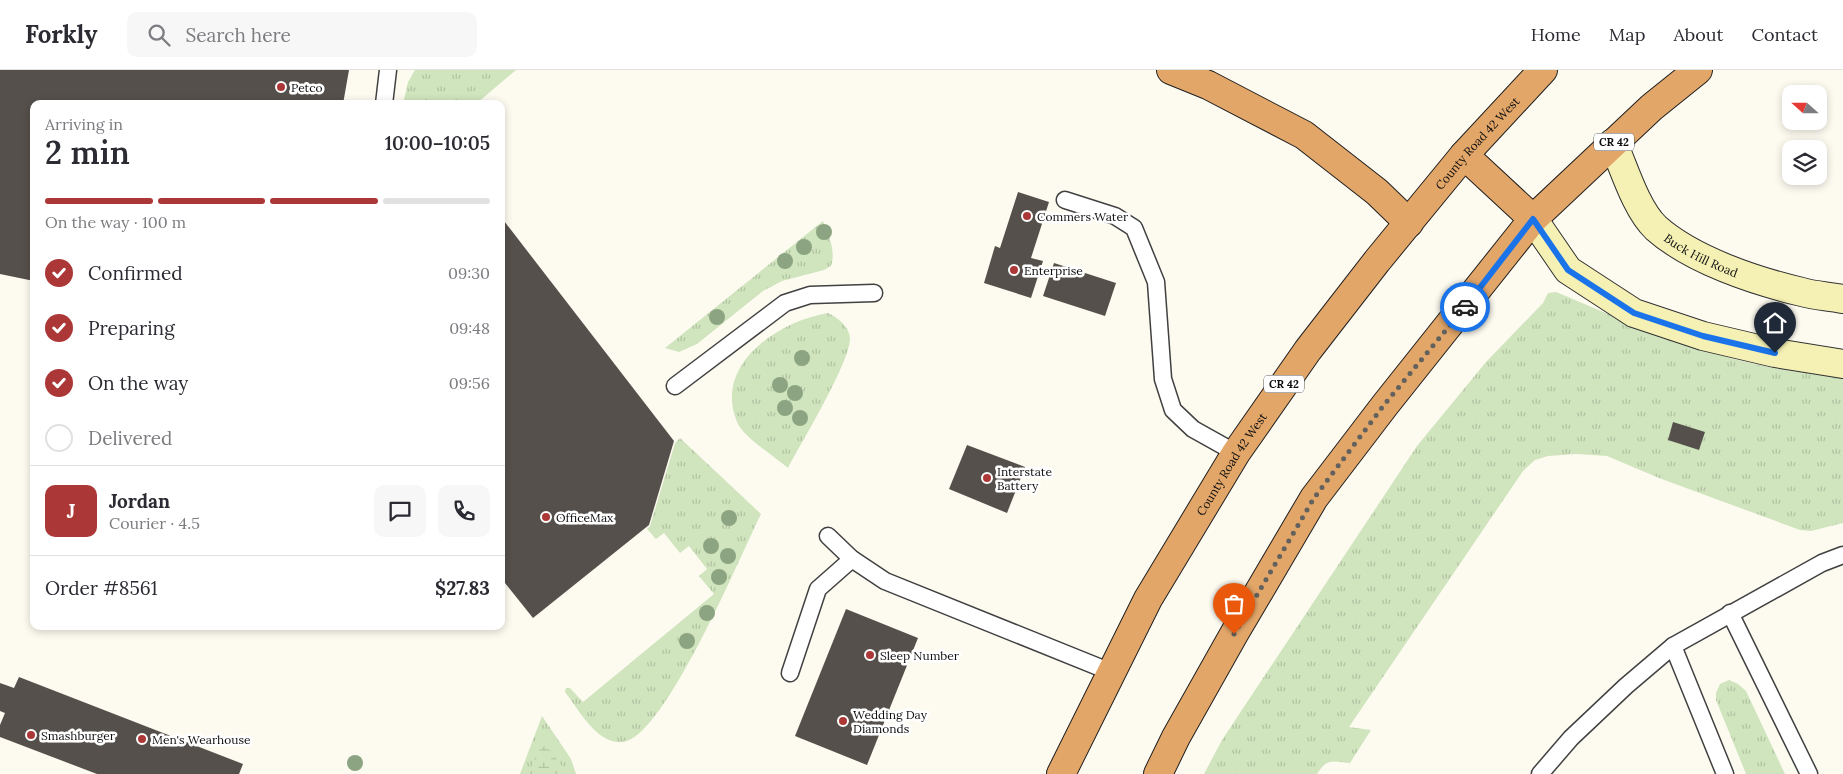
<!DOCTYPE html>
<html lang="en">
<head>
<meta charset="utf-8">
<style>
  :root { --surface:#fff; --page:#f7f7f7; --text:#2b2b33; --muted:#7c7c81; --line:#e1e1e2; --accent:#ac3737 }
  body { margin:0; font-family:Lora,serif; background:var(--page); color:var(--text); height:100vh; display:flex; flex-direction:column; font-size:19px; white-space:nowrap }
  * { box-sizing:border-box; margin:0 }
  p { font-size:16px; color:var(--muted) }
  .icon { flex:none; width:28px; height:28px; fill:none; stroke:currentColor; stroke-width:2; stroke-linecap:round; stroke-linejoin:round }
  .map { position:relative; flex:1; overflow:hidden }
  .panel { position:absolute; left:30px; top:30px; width:475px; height:530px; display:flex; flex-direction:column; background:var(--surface); border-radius:10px; box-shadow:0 2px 8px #0003 }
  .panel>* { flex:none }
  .needle { width:32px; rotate:291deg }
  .buttons { position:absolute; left:1782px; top:15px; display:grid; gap:10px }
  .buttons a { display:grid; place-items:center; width:45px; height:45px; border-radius:10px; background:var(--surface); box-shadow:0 2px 8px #0003; font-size:25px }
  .pin { position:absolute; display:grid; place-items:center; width:42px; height:42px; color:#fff; margin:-51px -21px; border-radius:50% 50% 50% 0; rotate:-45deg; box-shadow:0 0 5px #0007 }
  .pin .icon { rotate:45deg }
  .courier { position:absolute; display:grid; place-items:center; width:50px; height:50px; margin:-25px; border:4px solid #1a73e8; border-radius:50%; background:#fff; color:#222; box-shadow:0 1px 6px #0007 }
  .head em { font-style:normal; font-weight:600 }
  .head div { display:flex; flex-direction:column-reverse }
  .head { display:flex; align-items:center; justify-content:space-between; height:85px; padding:0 15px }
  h1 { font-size:32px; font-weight:600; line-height:38px }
  .bar { display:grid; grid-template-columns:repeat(4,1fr); gap:8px 5px; align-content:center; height:60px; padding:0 15px }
  .bar i { height:6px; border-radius:4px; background:var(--line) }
  .bar .active { background:var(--accent) }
  .bar p { grid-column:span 4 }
  .line { display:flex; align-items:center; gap:12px; padding:0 15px; border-top:1px solid var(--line) }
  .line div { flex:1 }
  .round { display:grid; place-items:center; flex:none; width:52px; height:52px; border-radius:10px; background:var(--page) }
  ol { padding:0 15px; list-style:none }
  li { display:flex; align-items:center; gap:15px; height:55px }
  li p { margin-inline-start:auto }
  li .icon { padding:5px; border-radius:50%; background:var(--accent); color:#fff; stroke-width:4 }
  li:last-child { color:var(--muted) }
  li i { width:28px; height:28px; border:2px solid var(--line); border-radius:50% }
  header { display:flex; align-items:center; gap:30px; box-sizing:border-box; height:70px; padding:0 25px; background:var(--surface); border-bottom:1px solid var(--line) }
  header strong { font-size:24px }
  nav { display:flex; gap:28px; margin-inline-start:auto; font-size:18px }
  .search { width:350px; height:45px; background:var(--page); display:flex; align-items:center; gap:12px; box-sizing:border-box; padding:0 18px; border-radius:10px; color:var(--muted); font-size:19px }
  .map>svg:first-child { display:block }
  .grass { fill:url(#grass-tufts) }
  .wetland { fill:url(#wetland-marsh) }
  .building { fill:#55504b }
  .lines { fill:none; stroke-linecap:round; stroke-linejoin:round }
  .lane-casing { stroke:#414141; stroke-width:19 }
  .secondary-casing { stroke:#303030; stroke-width:30 }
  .highway-casing { stroke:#1f1f1f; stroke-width:30 }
  .lane { stroke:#fff; stroke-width:16 }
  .secondary { stroke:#f5f1b4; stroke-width:28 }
  .highway { stroke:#e2a669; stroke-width:28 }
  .tree { fill:#8ca481 }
  .done { stroke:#62615d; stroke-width:5; stroke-dasharray:0 9 }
  .route { stroke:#1a73e8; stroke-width:6 }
  .poi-dot { fill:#ac3737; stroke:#fff; stroke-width:2 }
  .labels { text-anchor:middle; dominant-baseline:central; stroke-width:5; stroke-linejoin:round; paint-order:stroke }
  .shield { fill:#fff; stroke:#565656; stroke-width:1 }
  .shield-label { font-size:11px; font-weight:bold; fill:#0e0e0e }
  .poi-label { font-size:12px; fill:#0e0e0e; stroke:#fff; text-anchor:start }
  .street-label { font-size:12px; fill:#0e0e0e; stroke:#fff }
</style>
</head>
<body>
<header>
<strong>Forkly</strong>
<div class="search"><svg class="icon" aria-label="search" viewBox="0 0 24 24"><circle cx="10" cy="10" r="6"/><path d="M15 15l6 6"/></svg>Search here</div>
<nav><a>Home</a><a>Map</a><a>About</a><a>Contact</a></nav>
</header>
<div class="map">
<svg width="1843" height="704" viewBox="0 0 1843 704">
  <defs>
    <pattern id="grass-tufts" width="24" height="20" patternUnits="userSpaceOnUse" patternTransform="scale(1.25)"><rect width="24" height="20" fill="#d0e4be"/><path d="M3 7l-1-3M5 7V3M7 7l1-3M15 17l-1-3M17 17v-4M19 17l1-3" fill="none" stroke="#b1c2a2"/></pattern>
    <pattern id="wetland-marsh" width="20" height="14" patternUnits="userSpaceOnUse" patternTransform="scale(1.25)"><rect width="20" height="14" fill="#d0e4be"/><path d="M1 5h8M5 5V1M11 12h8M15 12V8" fill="none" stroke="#b1c2a2"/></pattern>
  </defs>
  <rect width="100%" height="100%" fill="#fdfbf0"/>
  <g class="grass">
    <polygon points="415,0 516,0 476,34 403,34 408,12"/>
    <path d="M823,151c6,15 13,30 8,45l-7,4 -42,11 -19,10 -66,53 -18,8 -14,-4z"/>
    <path d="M1556,222c81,34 157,69 245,80 14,2 28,5 42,5v146l-32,8 -11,-1 -141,-52 -52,-22 -31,-2 -28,2 -13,4 -12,11 -174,256 22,3 -21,33c-18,-2 -23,-5 -33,11h-113l18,-34 195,-294 69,-84 57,-59 5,-10z"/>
    <path d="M828,243c10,5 21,13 22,25 0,25 -49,105 -62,130 -13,-11 -46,-32 -51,-46 -24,-58 42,-101 91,-109z"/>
    <path d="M680,368l81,76c-20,40 -96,223 -138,228 -26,3 -44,-32 -58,-50l1,-4h4l13,14 131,-108 -15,-18 8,-7 -18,-23 -9,7 -16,-20 -8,6 -9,-10 3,-3 25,-83z"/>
    <polygon points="1729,610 1738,614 1746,621 1785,704 1746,704 1716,630 1716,623 1720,614"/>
    <polygon points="542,646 571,689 576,704 520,704"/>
  </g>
  <polygon class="wetland" points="546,675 564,699 563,704 529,704 537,682"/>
  <g class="building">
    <polygon points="0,0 349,0 343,34 34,34 34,211 0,204"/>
    <polygon points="1018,122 1049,132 1031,188 1043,191 1031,228 984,213 995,176 1000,178"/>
    <polygon points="501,147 674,371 649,455 533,548 501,508"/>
    <polygon points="1054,193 1116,213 1105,246 1043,226"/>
    <polygon points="1673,352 1705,362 1699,380 1668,370"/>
    <polygon points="967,375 1025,397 1007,443 949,419"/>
    <polygon points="846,539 918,568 867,695 795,666"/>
    <polygon points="19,607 243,694 239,704 97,704 0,667 0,655 5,643 0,641 0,613 14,618"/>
  </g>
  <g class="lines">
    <g class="lane-casing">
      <g id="lane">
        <polyline points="384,34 388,0"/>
        <polyline points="1065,130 1115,146 1134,158 1156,212 1163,309 1173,340 1193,359 1236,383"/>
        <polyline points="675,316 785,233 810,225 874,223"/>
        <polyline points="828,466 852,489 885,511 1111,602"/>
        <polyline points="1730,543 1809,704"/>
        <polyline points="1673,576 1725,704"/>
        <polyline points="790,603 818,519 852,489"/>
        <polyline points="1540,704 1571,668 1626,616 1673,576 1822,493 1843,485"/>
      </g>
    </g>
    <g class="secondary-casing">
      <g id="secondary">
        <path id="s1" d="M1613,73c11,25 23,66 43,85 36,32 99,53 146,64 13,4 27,4 41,7"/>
        <polyline points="1533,149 1568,200 1634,243 1703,266 1775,283 1843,294"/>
      </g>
    </g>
    <g class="highway-casing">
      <g id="highway">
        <polyline points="1171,0 1208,15 1304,65 1377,122 1409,153"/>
        <polyline points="1464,85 1533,149"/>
        <path id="s2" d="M1061,704l87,-175 88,-146 72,-103 69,-89 87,-106 79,-85"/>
        <polyline points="1158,704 1176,667 1234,564 1314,428 1385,335 1533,149 1652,37 1698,0"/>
      </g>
    </g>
    <use href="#lane" class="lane"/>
    <use href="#secondary" class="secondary"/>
    <use href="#highway" class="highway"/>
  </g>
  <g class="tree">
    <circle cx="824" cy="162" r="8"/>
    <circle cx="804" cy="177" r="8"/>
    <circle cx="785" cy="191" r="8"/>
    <circle cx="717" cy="247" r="8"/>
    <circle cx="802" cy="288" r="8"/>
    <circle cx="780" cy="315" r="8"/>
    <circle cx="795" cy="323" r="8"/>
    <circle cx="785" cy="338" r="8"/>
    <circle cx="800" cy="348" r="8"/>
    <circle cx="729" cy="448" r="8"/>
    <circle cx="711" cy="476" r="8"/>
    <circle cx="728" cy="486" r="8"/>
    <circle cx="719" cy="507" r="8"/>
    <circle cx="707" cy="543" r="8"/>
    <circle cx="687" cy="571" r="8"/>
    <circle cx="355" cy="693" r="8"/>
  </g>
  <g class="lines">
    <polyline class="done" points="1234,564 1314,428 1384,335 1465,237"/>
    <polyline class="route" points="1465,237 1533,149 1568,200 1634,243 1703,266 1775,283"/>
  </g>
  <g class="poi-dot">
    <circle cx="281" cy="17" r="5"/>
    <circle cx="1027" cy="146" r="5"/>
    <circle cx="1014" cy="200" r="5"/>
    <circle cx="987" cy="408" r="5"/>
    <circle cx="546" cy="447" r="5"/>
    <circle cx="870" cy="585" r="5"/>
    <circle cx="843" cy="651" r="5"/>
    <circle cx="31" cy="665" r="5"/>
    <circle cx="142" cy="669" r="5"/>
  </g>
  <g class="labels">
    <g class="shield">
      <rect x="1594" y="63.5" width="40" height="17" rx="4"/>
      <rect x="1264" y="305.5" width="40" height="17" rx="4"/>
    </g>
    <g class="shield-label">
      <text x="1614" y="72">CR 42</text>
      <text x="1284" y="314">CR 42</text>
    </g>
    <g class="poi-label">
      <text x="291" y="17">Petco</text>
      <text x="1037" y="146">Commers Water</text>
      <text x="1024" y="200">Enterprise</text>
      <text x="997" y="401">Interstate<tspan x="997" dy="14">Battery</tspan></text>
      <text x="556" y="447">OfficeMax</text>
      <text x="880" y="585">Sleep Number</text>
      <text x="853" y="644">Wedding Day<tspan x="853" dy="14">Diamonds</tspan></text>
      <text x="41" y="665">Smashburger</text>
      <text x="152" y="669">Men's Wearhouse</text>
    </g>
    <g class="street-label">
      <text stroke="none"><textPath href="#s2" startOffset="759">County Road 42 West</textPath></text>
      <text stroke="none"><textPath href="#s1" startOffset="149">Buck Hill Road</textPath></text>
      <text stroke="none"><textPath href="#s2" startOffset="354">County Road 42 West</textPath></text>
    </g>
  </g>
</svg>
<div class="buttons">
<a><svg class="needle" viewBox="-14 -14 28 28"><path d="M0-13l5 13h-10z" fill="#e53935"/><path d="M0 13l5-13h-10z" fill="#7c7c81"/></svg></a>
<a><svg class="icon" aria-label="layers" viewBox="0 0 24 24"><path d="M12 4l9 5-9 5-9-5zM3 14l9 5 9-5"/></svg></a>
</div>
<div class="pin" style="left:1234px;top:564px;background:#ea580c"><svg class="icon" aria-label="bag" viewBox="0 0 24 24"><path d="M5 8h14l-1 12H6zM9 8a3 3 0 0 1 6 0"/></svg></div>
<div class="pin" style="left:1775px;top:283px;background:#1f2937"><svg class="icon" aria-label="home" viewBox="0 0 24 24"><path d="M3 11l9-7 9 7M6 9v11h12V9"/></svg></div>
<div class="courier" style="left:1465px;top:237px"><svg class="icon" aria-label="car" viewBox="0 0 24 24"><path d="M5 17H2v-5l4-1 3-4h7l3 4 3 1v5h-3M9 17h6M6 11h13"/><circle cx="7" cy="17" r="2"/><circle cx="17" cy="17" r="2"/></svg></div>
<section class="panel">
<div class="head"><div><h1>2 min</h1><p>Arriving in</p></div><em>10:00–10:05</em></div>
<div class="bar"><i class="active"></i><i class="active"></i><i class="active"></i><i></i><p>On the way · 100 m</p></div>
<ol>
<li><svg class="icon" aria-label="check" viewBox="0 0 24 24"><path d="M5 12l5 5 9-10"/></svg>Confirmed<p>09:30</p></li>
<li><svg class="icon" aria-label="check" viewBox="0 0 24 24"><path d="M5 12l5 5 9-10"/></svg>Preparing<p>09:48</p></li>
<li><svg class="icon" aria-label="check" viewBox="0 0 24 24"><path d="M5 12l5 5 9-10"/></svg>On the way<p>09:56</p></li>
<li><i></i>Delivered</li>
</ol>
<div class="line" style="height:90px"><b class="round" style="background:var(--accent);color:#fff">J</b><div><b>Jordan</b><p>Courier · 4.5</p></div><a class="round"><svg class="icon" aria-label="chat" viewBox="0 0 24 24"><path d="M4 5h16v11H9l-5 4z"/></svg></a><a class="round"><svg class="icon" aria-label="phone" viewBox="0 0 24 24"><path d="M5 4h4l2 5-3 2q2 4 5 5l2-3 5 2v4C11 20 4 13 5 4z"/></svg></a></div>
<div class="line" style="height:65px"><div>Order #8561</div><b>$27.83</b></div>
</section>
</div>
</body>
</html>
